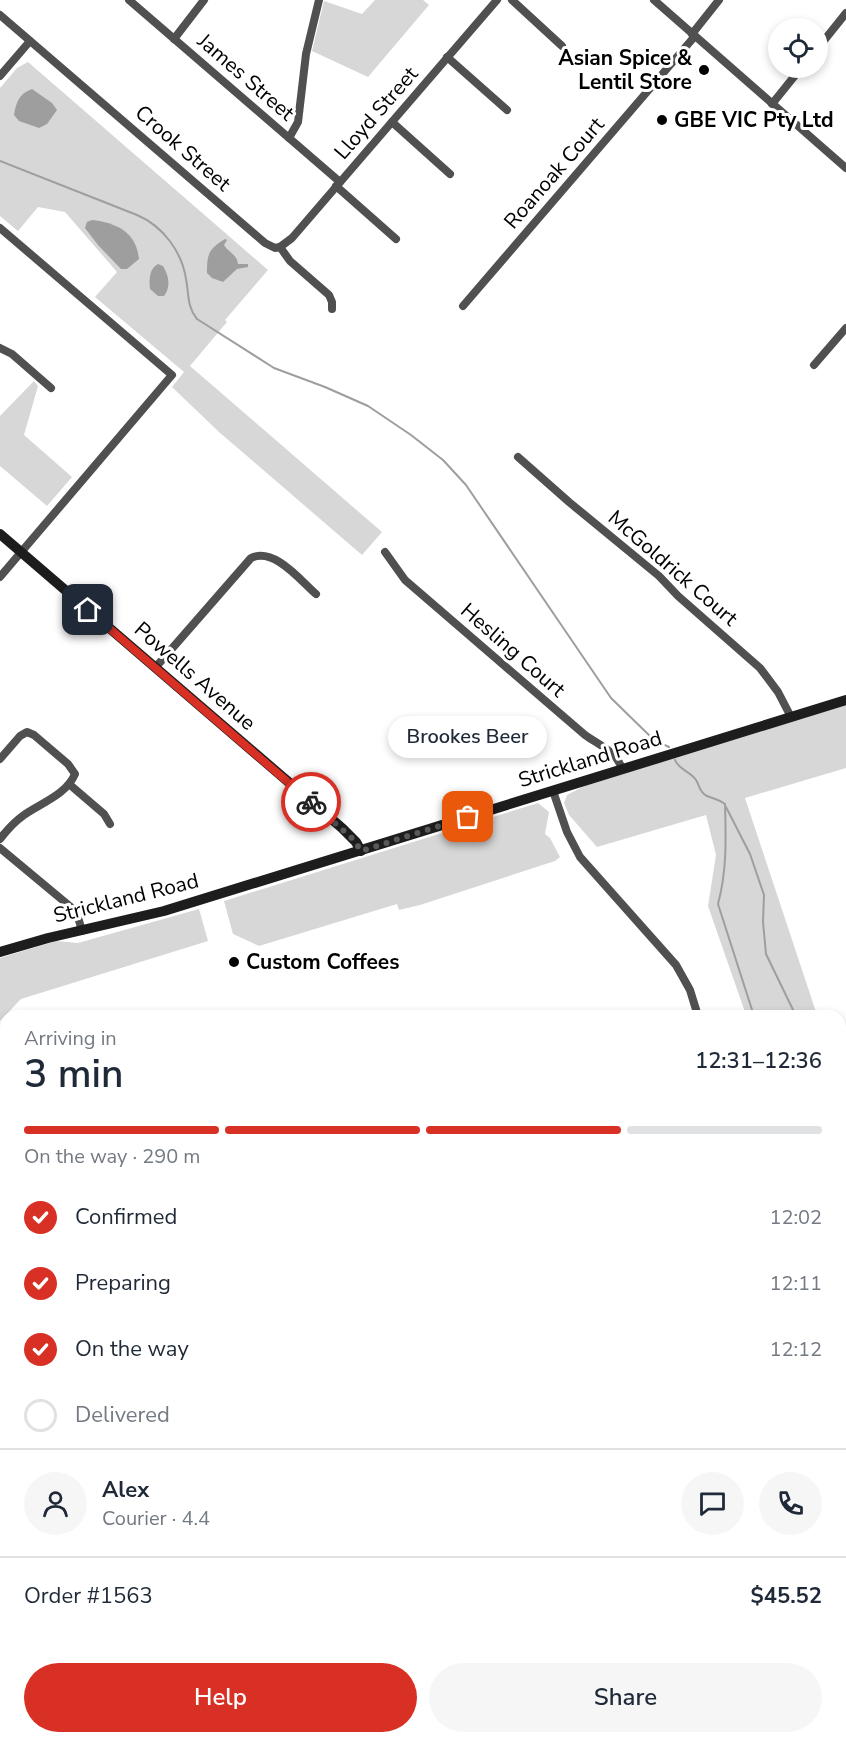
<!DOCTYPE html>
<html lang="en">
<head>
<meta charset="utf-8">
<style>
  :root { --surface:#fff; --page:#f6f6f7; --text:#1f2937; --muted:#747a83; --line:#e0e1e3; --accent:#d93025 }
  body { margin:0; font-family:"Nunito Sans",sans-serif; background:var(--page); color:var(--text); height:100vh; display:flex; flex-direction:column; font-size:22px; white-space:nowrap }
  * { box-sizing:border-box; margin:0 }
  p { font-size:20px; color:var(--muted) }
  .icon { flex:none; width:33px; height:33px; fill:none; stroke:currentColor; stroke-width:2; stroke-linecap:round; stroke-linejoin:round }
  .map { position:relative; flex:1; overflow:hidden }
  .side { position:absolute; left:0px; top:1010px; width:846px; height:734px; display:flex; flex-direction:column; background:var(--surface); border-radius:18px 18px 0 0; box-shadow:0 3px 9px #0003 }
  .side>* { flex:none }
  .controls { position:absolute; left:768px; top:18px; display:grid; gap:12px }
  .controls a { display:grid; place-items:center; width:60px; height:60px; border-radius:50%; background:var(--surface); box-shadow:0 3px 9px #0003; font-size:30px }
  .pin { position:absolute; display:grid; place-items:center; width:51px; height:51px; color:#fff; margin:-26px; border-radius:12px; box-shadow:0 3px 9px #0006 }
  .courier { position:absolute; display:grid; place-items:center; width:60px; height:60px; margin:-30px; border:4px solid #d93025; border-radius:50%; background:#fff; color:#222; box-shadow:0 2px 8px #0007 }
  .bubble { position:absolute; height:42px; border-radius:21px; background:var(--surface); box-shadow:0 3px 9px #0003; font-size:20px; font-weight:600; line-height:42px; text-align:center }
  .headline em { font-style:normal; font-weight:600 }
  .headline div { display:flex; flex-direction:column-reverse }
  .headline { display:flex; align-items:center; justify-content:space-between; height:102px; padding:0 24px }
  h1 { font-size:39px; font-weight:600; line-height:45px }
  .bar { display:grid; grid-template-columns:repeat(4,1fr); gap:9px 6px; align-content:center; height:72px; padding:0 24px }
  .bar i { height:8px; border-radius:4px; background:var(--line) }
  .bar .on { background:var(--accent) }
  .bar p { grid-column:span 4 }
  .line { display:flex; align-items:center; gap:15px; padding:0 24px; border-top:2px solid var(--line) }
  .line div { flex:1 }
  .round { display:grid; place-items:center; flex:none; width:63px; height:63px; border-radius:32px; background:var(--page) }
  ol { padding:0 24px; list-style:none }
  li { display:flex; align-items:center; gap:18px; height:66px }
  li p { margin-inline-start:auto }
  li .icon { padding:6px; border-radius:50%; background:var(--accent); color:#fff; stroke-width:4 }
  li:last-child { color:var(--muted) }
  li i { width:33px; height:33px; border:3px solid var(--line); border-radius:50% }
  .cta { display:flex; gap:12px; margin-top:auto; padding:12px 24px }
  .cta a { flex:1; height:69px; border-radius:36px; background:var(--accent); color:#fff; font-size:24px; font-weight:600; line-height:69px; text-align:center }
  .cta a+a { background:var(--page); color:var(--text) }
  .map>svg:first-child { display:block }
  .green { fill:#d7d7d7 }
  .water { fill:#9e9e9e }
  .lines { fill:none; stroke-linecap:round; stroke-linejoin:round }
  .stream { stroke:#9e9e9e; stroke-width:2 }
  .street { stroke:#505050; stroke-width:8 }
  .secondary { stroke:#1d1d1d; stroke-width:10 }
  .done { stroke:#595959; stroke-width:6; stroke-dasharray:0 10.8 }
  .route { stroke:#d93025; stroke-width:8 }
  .poi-dot { fill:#000; stroke:#fff; stroke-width:2 }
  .labels { text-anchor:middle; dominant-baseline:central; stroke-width:6; stroke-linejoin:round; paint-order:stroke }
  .poi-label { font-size:21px; font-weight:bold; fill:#000; stroke:#fff; text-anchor:start }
  .street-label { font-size:21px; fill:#000; stroke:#fff }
</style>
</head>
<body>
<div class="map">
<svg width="846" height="1742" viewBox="0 0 846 1742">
  <rect width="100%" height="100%" fill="#fff"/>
  <g class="green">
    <polygon points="375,0 423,0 429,5 368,77 312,51 324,1 362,14"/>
    <polygon points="28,62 268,270 225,320 227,322 190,366 382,532 362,555 219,432 172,387 184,372 95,297 117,272 65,212 38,207 18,231 0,216 0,88 17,68"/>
    <polygon points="34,381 38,386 24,435 72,477 47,506 0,466 0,416"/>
    <polygon points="846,705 846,768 745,798 817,1015 746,1015 708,906 716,855 706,815 597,847 569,815 564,803 567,795 590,783"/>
    <polygon points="538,803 549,812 545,834 550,838 560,857 555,861 420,905 399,910 397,904 259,946 233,934 224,901"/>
    <polygon points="199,909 208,941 21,999 0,1021 0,958 56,941 78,943"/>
    <polygon points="840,1084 846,1102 846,1208 840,1193"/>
    <polygon points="0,1649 6,1675 6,1737 20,1737 21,1742 0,1742"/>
  </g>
  <g class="water">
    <path d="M32,89l20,14 5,7 -10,14 -8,4 -20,-7 -5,-6c2,-13 5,-21 18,-26z"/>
    <path d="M92,220c25,3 44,12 47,39l-12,10h-6l-23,-24 -13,-17 2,-6z"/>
    <path d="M225,239l2,1 -3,5c5,8 13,9 14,19h10v3l-11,2 -14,13 -11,-4 -5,-5c0,-20 2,-24 18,-34z"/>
    <path d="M158,264l5,2c6,10 8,21 1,30h-6l-8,-7c-1,-10 -1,-20 8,-25z"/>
  </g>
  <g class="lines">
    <g class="stream">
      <path d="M0,161l137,54c26,11 45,37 49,64 3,15 1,28 11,40l77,49 51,19 43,19 43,29 32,25 23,25 145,213 43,42 15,7"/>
      <path d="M675,760c4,10 15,11 21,20 4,6 3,12 11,16 7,3 11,3 18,8 1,34 2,67 -7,100l36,112"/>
      <polyline points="726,807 750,854 764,895 763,922 766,954 796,1016"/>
      <polyline points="840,1149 846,1165"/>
    </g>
    <g class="street">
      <polyline points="129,0 340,182"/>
      <polyline points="512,0 562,46"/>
      <polyline points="654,0 846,168"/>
      <polyline points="0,15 265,243 275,248 280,247"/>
      <polyline points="692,34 719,0"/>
      <polyline points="174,39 204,0"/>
      <polyline points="818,48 846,13"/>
      <polyline points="447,57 507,110"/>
      <polyline points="0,76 30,41"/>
      <polyline points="772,104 801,68"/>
      <polyline points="392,122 450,174"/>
      <polyline points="289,138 298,122 306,54 319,0"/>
      <polyline points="336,186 396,239"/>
      <polyline points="0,228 172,375 0,577"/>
      <polyline points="280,247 292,238 497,0"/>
      <polyline points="280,247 290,261 329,295 332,302 332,309"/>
      <polyline points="463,306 695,36"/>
      <polyline points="0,348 12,354 51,388"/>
      <polyline points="814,365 846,328"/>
      <polyline points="518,457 569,502 659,576 678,596 760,668 778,692 791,717"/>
      <path d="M385,552l20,28 180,155c14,10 32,17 37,34"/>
      <path d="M155,668l96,-110c23,-11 49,22 65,36"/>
      <path d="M0,759l20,-23 7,-4 7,3 34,29 7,10c-9,21 -34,29 -51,41 -10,7 -17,15 -24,24"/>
      <polyline points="69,784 104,814 110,824"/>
      <polyline points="553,791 567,832 580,857 676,965 690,990 698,1016"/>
      <polyline points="0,848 72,908 78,917 82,931"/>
      <polyline points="840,1404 846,1416"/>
      <polyline points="840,1561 846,1556"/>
      <polyline points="0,1569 6,1578"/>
      <polyline points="75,1737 78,1742"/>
      <polyline points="636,1742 642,1737"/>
    </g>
    <g class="secondary">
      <polyline points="0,534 342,828 356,842 361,851"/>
      <polyline points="0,952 48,938 164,911 846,700"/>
    </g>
  </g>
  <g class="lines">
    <polyline class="done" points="311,802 354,840 361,851 468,817"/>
    <polyline class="route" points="88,610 311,802"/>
  </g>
  <g class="poi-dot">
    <circle cx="704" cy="70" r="6"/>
    <circle cx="662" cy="120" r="6"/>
    <circle cx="234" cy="962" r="6"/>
  </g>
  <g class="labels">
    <g class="poi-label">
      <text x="692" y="58" text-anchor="end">Asian Spice &amp;<tspan x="692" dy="24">Lentil Store</tspan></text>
      <text x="674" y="120">GBE VIC Pty Ltd</text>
      <text x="246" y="962">Custom Coffees</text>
    </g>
    <g class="street-label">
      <text transform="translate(246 77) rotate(41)">James Street</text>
      <text transform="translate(376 113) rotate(-49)">Lloyd Street</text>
      <text transform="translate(183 148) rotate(41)">Crook Street</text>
      <text transform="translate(554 173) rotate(-49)">Roanoak Court</text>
      <text transform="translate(673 568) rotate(41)">McGoldrick Court</text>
      <text transform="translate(513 650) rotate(41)">Hesling Court</text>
      <text transform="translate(195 676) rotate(41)">Powells Avenue</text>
      <text transform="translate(590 759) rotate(-17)">Strickland Road</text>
      <text transform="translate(126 898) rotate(-14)">Strickland Road</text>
    </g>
  </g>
</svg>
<div class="controls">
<a><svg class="icon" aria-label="locate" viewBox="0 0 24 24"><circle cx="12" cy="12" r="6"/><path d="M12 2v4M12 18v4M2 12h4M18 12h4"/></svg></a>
</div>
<div class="pin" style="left:468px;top:817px;background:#ea580c"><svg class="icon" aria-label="bag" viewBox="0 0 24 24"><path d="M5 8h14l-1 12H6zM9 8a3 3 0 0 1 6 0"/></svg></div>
<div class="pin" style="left:88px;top:610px;background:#1f2937"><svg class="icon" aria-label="home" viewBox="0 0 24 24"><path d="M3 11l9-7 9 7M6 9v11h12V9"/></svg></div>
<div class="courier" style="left:311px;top:802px"><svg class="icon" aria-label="bike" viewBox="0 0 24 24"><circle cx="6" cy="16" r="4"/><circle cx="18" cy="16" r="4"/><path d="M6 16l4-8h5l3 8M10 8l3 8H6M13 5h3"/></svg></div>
<div class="bubble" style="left:388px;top:716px;width:159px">Brookes Beer</div>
<section class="side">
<div class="headline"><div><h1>3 min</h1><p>Arriving in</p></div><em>12:31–12:36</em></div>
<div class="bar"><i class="on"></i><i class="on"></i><i class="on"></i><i></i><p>On the way · 290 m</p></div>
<ol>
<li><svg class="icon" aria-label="check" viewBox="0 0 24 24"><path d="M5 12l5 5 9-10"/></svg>Confirmed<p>12:02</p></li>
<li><svg class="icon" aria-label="check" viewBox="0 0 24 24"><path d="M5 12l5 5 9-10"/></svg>Preparing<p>12:11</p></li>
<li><svg class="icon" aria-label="check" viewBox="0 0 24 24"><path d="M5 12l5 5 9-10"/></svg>On the way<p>12:12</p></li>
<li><i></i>Delivered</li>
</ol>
<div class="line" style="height:108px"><a class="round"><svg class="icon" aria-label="person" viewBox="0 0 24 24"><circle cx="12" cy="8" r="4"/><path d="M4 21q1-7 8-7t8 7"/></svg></a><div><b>Alex</b><p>Courier · 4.4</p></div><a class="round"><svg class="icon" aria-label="chat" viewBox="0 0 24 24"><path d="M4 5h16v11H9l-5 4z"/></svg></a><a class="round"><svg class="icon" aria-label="phone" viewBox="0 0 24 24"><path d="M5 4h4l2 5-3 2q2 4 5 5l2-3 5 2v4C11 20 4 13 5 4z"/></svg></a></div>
<div class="line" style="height:78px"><div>Order #1563</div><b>$45.52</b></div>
<div class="cta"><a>Help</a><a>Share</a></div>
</section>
</div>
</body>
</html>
